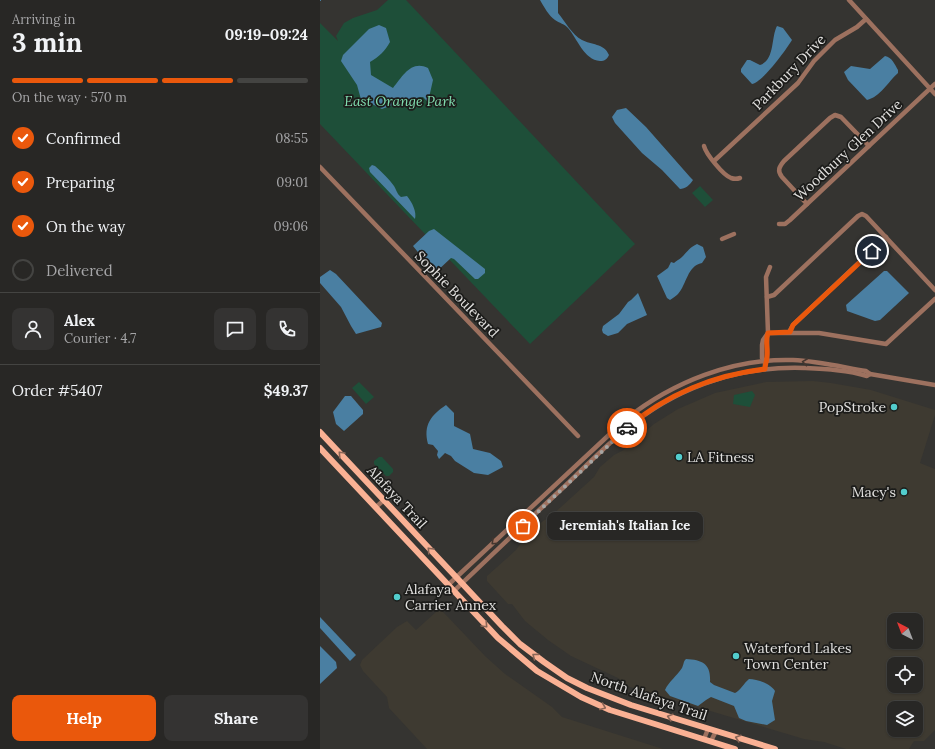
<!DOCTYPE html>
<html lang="en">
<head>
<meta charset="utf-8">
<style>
  :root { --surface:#282725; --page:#343332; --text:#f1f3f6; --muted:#a5a5a7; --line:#444442; --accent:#ea580c }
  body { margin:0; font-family:Lora,serif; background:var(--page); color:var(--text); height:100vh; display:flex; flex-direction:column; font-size:15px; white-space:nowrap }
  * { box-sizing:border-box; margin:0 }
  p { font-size:13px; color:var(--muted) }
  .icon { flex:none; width:22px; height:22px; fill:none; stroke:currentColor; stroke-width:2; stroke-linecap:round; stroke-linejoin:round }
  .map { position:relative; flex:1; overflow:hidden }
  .panel { display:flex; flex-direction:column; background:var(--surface); width:320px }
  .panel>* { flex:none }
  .needle { width:26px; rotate:318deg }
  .fabs { position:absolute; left:567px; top:613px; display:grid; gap:8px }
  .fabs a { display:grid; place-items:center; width:36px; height:36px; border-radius:8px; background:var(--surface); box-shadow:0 1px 3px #0004,0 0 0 1px var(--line); font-size:20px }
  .pin { position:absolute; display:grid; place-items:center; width:34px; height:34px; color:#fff; margin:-17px; border:2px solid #fff; border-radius:50%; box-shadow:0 1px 4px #0007 }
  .courier { position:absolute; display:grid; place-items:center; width:40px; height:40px; margin:-20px; border:3px solid #ea580c; border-radius:50%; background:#fff; color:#222; box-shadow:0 1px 5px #0007 }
  .bubble { position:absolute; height:28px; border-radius:8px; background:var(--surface); box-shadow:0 1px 3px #0004,0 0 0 1px var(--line); font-size:13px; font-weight:700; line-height:28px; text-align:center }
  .head em { font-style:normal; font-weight:700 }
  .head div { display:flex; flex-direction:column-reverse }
  .head { display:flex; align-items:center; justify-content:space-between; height:68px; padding:0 12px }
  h1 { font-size:26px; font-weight:700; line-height:30px }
  .bar { display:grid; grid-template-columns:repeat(4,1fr); gap:6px 4px; align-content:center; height:48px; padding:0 12px }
  .bar i { height:5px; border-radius:3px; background:var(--line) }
  .bar .current { background:var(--accent) }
  .bar p { grid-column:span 4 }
  .line { display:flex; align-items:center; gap:10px; padding:0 12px; border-top:1px solid var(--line) }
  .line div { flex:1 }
  .round { display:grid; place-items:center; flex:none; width:42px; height:42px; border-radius:8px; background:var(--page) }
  ol { padding:0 12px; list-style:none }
  li { display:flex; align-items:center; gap:12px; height:44px }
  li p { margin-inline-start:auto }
  li .icon { padding:4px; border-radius:50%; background:var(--accent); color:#fff; stroke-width:4 }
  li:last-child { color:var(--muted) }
  li i { width:22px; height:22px; border:2px solid var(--line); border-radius:50% }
  .button { display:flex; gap:8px; margin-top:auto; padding:8px 12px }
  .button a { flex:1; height:46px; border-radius:8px; background:var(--accent); color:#fff; font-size:16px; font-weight:700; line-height:46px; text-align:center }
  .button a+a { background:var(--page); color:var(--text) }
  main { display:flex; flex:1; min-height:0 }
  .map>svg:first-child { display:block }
  .built { fill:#3e3a31; fill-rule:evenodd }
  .green { fill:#1e4f39 }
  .water { fill:#4a7fa2 }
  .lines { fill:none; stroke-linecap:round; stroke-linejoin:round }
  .stream { stroke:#4a7fa2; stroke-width:1 }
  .minor { stroke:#9d715f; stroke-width:4.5 }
  .major { stroke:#fab194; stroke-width:6 }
  .oneway { stroke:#43362f }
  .oneway2 { stroke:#8b6657 }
  .done { stroke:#a6a5a3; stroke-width:4; stroke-dasharray:0 7.2 }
  .route { stroke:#ea580c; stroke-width:5 }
  .poi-dot { fill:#52cdcd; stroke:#1c1c1a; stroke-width:1.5 }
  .labels { text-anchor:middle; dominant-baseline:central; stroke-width:3.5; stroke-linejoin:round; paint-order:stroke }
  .street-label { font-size:14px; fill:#e3e2e0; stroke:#1c1c1a }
  .park-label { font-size:14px; font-style:italic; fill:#81ddb0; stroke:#1c1c1a }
  .poi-label { font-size:14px; fill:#e3e2e0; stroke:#1c1c1a; text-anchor:start }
</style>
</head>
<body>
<main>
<section class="panel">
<div class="head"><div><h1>3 min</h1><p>Arriving in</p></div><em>09:19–09:24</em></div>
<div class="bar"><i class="current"></i><i class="current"></i><i class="current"></i><i></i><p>On the way · 570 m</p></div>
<ol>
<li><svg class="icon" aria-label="check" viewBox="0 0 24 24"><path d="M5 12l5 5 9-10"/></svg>Confirmed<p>08:55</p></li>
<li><svg class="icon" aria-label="check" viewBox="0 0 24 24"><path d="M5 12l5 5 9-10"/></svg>Preparing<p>09:01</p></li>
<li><svg class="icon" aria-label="check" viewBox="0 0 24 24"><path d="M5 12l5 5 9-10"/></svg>On the way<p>09:06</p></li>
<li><i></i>Delivered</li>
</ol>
<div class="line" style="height:72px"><a class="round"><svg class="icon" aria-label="person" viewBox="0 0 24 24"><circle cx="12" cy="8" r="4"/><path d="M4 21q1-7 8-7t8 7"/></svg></a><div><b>Alex</b><p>Courier · 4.7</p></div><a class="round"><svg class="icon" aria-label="chat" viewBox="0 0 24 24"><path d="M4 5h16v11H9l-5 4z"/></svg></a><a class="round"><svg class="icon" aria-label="phone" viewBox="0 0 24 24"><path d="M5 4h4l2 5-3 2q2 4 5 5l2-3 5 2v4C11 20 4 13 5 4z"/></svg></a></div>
<div class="line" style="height:52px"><div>Order #5407</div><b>$49.37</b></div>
<div class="button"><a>Help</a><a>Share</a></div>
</section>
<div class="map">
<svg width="615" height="749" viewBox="0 0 615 749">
  <rect width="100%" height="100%" fill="#353431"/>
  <g class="built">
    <path d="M493,381l18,2 40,7 64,20v5l-15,48 15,6v261l-11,11h-10l-5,8h-63l-22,-7 -20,-3 -174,-52 -12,-9 -47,-22 -23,-16 -23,-19 -13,-17h-4l-21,-23v-5l29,-26 10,-14 17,-15 7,-4 44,-40 6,-10 14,-12 8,-4 32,-27 24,-15 37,-16 51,-11zM574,620h22v22h-22zM574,664h22v22h-22zM574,708h22v22h-22z"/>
    <polygon points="119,611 122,611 127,616 165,656 185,674 232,707 242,717 343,749 107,749 69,708 67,697 43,671 40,665 42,660 77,627 87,621 96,630 116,612"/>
  </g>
  <g class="green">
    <polygon points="68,0 86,0 315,244 210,344 0,124 0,23 18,41 16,36 24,23 33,18 57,10"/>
    <polygon points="380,186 393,200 385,207 372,193"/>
    <polygon points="39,382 54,397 46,404 32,388"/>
    <polygon points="432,391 435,395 430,407 413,404 414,395"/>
    <polygon points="59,457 62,457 73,469 73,472 69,476 66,476 54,464 54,461"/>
  </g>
  <g class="water">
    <path d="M220,0h18v13c7,8 14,22 24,27 9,5 22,3 27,15 -2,4 -4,6 -9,6 -16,-1 -23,-23 -32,-33 -3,-4 -9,-5 -13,-8 -6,-4 -11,-13 -15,-20z"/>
    <path d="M59,25l7,3 4,14c-5,9 -11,15 -20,20l1,13 22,13c10,-12 18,-28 35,-20l5,12 -5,22 -5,-5 -14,2 -27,10 -10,-5 -10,-1 -5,-18 -16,-24 2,-6 26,-26z"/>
    <path d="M457,26l6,2 9,12c-6,10 -30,43 -40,44l-11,-12v-3l6,-9h3l10,5c15,-5 11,-28 17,-39z"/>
    <path d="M565,56c7,1 10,9 13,14v3c-10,9 -18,24 -31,27l-19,-20 -4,-8 7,-6 19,3z"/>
    <path d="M306,108l20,19 44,50 3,3c-3,5 -8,9 -13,9l-18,-19 -20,-17 -27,-30 -3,-6 5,-7z"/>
    <path d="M52,165l3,1c7,6 14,13 19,20 3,5 3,8 7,11l6,-1c5,6 10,16 8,23l-45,-47 -1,-4z"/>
    <polygon points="114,229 165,269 165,273 158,279 155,279 134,259 131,258 116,272 114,272 93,246 109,231"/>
    <path d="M377,244l6,3 3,10 -4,6c-15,3 -15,21 -24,31 -2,2 -5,4 -8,6l-3,-2 -10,-22 11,-8 3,-6 3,1c3,-3 5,-3 8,-6 5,-5 8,-10 15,-13z"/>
    <polygon points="10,270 16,274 60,321 62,323 61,327 36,334 31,326 21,307 0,283 0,277"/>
    <polygon points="564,271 567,271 589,293 560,320 555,321 527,311 526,305"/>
    <polygon points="318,293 327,315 307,324 298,333 288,336 283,333 282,330 283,326 299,314 308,302 311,300"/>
    <polygon points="25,396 31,396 43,410 43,414 24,431 16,424 13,412"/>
    <path d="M126,405l8,8v13l16,8 3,15 17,4 11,8 2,6 -15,8 -14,-2 -19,-12 -4,-5 -6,-3 -6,6 -2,-4 1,-4 -5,-6 -5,-1c-5,-19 3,-29 18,-39z"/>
    <polygon points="0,617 36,655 30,661 0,628"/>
    <polygon points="0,646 16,662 17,668 0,684"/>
    <path d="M366,659c17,1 25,5 24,23l4,3 21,8c5,-2 9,-10 14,-14 8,0 22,5 26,12l-3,10 3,19 -8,5 -21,-4 -7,-3 -5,-12 -23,-9 -5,3 -8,6 -28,-10 -5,-6c4,-9 12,-14 17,-22 2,-4 1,-6 4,-9z"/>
  </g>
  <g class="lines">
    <polyline class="stream" points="0,1 1,0"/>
    <g class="minor">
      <polyline points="529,0 615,94"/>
      <path d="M384,146c2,8 19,29 27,32 3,1 6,1 9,0"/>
      <polyline points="394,161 478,83 494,61 515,40 537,27 546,19"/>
      <polyline points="0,167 258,436"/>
      <path d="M487,204l-25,-27c-5,-6 -3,-10 2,-16l46,-43 5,-3 6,2 28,29"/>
      <polyline points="459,224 465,224 470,220 615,84"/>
      <polyline points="402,239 414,234"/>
      <polyline points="447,297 454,295 538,216 542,214 546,216 615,290"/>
      <polyline points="469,332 473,325 566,237"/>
      <polyline points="448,333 499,333 566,344 615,299"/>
      <polyline points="445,362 447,358 447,336"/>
      <polyline points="445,369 445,362 442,358 442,345 443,340 448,333 446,277 450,267"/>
      <polyline points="56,507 64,500"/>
      <path d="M128,585l178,-166c47,-37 107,-61 167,-59 25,1 49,7 73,11l4,3"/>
      <path d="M134,591c37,-35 74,-71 112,-106 22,-21 44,-44 69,-63 49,-38 108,-56 169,-54 21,1 44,2 63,8l3,-2 65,11"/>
      <polyline points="384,739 388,729"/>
      <polyline points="391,741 396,731"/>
    </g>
    <g class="major">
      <polyline points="0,432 182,626 200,644 224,662 247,678 267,688 311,705 455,749"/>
      <polyline points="0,448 178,638 217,671 261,697 290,710 415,749"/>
    </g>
  </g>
  <defs><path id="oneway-chevron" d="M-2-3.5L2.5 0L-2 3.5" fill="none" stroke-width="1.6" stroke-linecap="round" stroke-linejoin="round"/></defs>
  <g class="oneway">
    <use href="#oneway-chevron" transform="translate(485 362) rotate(-172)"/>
    <use href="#oneway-chevron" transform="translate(174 542) rotate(137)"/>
  </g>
  <g class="oneway2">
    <use href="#oneway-chevron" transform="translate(21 454) rotate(-133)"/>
    <use href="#oneway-chevron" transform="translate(110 550) rotate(-133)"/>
    <use href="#oneway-chevron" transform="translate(165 625) rotate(47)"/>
    <use href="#oneway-chevron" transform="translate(215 656) rotate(-143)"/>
    <use href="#oneway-chevron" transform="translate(283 707) rotate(22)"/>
    <use href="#oneway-chevron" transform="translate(350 717) rotate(-163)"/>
    <use href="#oneway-chevron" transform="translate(418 738) rotate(-163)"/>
  </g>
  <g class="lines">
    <polyline class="done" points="203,526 307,428"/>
    <path class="route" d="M307,428c39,-34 88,-53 138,-59 0,-5 2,-8 2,-13 1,-8 -2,-15 1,-23l22,-1 3,-7 79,-74"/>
  </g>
  <g class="poi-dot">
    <circle cx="574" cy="407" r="4"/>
    <circle cx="359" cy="457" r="4"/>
    <circle cx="584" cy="492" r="4"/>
    <circle cx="77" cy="597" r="4"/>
    <circle cx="416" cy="656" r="4"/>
  </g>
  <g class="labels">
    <g class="street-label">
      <text transform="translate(469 72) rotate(-46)">Parkbury Drive</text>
      <text transform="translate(528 150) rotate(-43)">Woodbury Glen Drive</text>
      <text transform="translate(137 294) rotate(46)">Sophie Boulevard</text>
      <text transform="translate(77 497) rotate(47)">Alafaya Trail</text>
      <text transform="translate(329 696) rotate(19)">North Alafaya Trail</text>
    </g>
    <g class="park-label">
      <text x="80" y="101">East Orange Park</text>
    </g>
    <g class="poi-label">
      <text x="566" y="407" text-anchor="end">PopStroke</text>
      <text x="367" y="457">LA Fitness</text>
      <text x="576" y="492" text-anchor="end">Macy's</text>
      <text x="85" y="589">Alafaya<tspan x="85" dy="16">Carrier Annex</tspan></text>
      <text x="424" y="648">Waterford Lakes<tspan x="424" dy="16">Town Center</tspan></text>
    </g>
  </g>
</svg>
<div class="fabs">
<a><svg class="needle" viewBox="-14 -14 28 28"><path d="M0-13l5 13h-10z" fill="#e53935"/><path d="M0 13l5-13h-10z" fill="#a5a5a7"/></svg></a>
<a><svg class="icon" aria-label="locate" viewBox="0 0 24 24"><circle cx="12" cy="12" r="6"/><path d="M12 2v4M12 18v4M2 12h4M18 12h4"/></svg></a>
<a><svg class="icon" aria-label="layers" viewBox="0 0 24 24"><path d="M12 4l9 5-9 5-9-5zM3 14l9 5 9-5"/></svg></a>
</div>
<div class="pin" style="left:203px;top:526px;background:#ea580c"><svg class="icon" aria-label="bag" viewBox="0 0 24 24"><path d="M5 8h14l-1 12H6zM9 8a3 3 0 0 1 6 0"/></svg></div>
<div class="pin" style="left:552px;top:251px;background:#1f2937"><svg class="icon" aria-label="home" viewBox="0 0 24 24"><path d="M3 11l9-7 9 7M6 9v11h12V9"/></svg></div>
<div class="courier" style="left:307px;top:428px"><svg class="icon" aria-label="car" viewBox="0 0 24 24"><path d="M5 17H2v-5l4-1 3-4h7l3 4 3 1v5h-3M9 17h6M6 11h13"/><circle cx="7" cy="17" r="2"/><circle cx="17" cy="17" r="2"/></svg></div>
<div class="bubble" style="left:227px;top:512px;width:156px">Jeremiah's Italian Ice</div>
</div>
</main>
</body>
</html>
